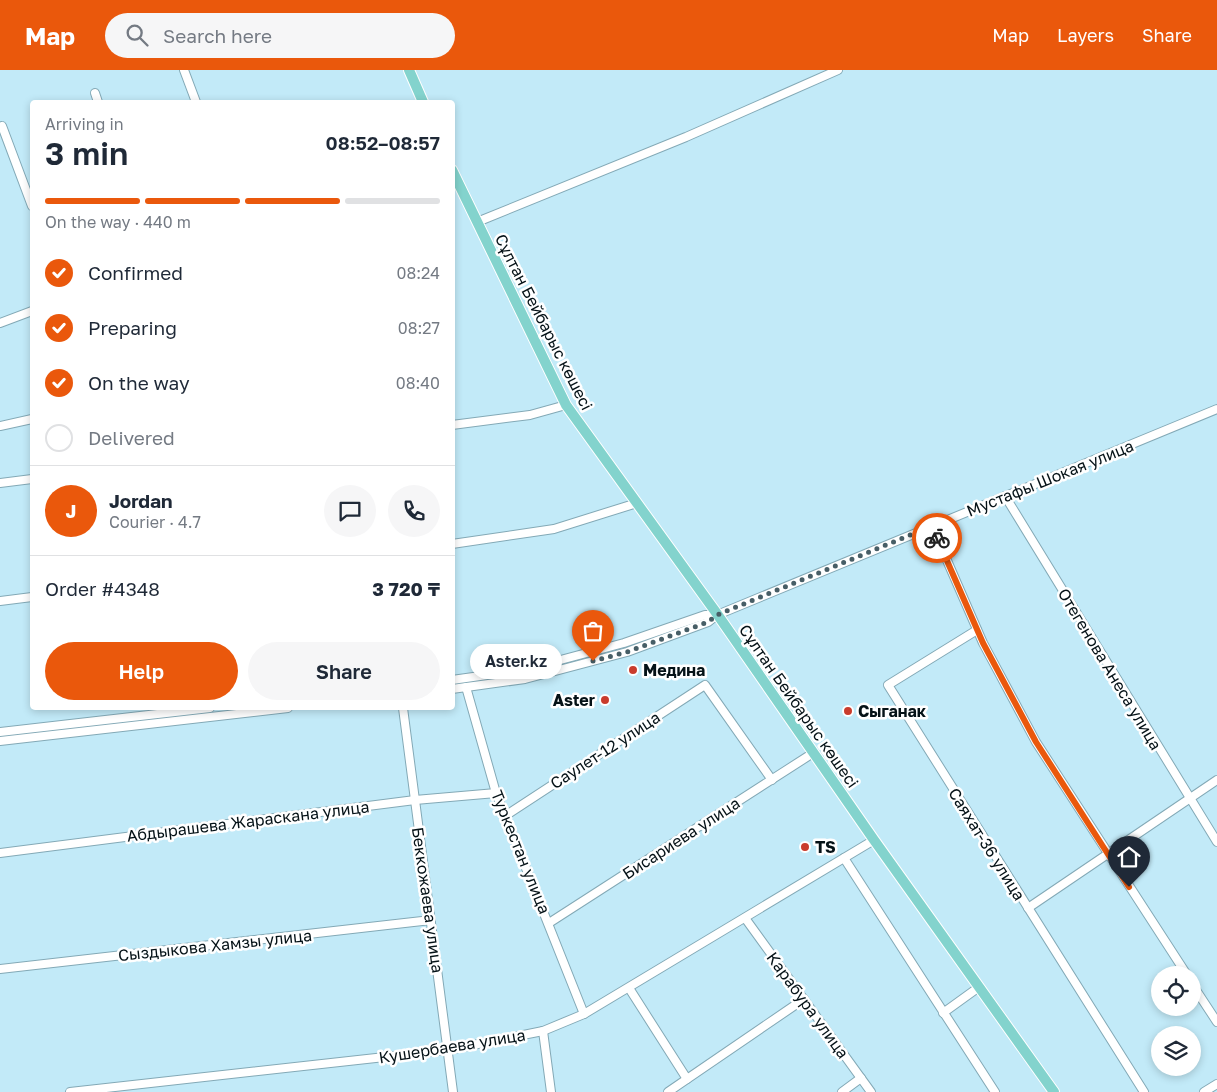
<!DOCTYPE html>
<html lang="en">
<head>
<meta charset="utf-8">
<style>
  :root { --surface:#fff; --page:#f6f6f7; --text:#1f2937; --muted:#747a83; --line:#e0e1e3; --accent:#ea580c }
  body { margin:0; font-family:"Golos Text",sans-serif; background:var(--page); color:var(--text); height:100vh; display:flex; flex-direction:column; font-size:19px; white-space:nowrap }
  * { box-sizing:border-box; margin:0 }
  p { font-size:16px; color:var(--muted) }
  .icon { flex:none; width:28px; height:28px; fill:none; stroke:currentColor; stroke-width:2; stroke-linecap:round; stroke-linejoin:round }
  .map { position:relative; flex:1; overflow:hidden }
  .panel { position:absolute; left:30px; top:30px; width:425px; height:610px; display:flex; flex-direction:column; background:var(--surface); border-radius:5px; box-shadow:0 2px 8px #0003 }
  .panel>* { flex:none }
  .fabs { position:absolute; left:1151px; top:896px; display:grid; gap:10px }
  .fabs a { display:grid; place-items:center; width:50px; height:50px; border-radius:50%; background:var(--surface); box-shadow:0 2px 8px #0003; font-size:25px }
  .pin { position:absolute; display:grid; place-items:center; width:42px; height:42px; color:#fff; margin:-51px -21px; border-radius:50% 50% 50% 0; rotate:-45deg; box-shadow:0 0 5px #0007 }
  .pin .icon { rotate:45deg }
  .courier { position:absolute; display:grid; place-items:center; width:50px; height:50px; margin:-25px; border:4px solid #ea580c; border-radius:50%; background:#fff; color:#222; box-shadow:0 1px 6px #0007 }
  .bubble { position:absolute; height:35px; border-radius:18px; background:var(--surface); box-shadow:0 2px 8px #0003; font-size:16px; font-weight:600; line-height:35px; text-align:center }
  .head em { font-style:normal; font-weight:600 }
  .head div { display:flex; flex-direction:column-reverse }
  .head { display:flex; align-items:center; justify-content:space-between; height:85px; padding:0 15px }
  h1 { font-size:32px; font-weight:600; line-height:38px }
  .bar { display:grid; grid-template-columns:repeat(4,1fr); gap:8px 5px; align-content:center; height:60px; padding:0 15px }
  .bar i { height:6px; border-radius:4px; background:var(--line) }
  .bar .selected { background:var(--accent) }
  .bar p { grid-column:span 4 }
  .line { display:flex; align-items:center; gap:12px; padding:0 15px; border-top:1px solid var(--line) }
  .line div { flex:1 }
  .round { display:grid; place-items:center; flex:none; width:52px; height:52px; border-radius:26px; background:var(--page) }
  ol { padding:0 15px; list-style:none }
  li { display:flex; align-items:center; gap:15px; height:55px }
  li p { margin-inline-start:auto }
  li .icon { padding:5px; border-radius:50%; background:var(--accent); color:#fff; stroke-width:4 }
  li:last-child { color:var(--muted) }
  li i { width:28px; height:28px; border:2px solid var(--line); border-radius:50% }
  .primary-button { display:flex; gap:10px; margin-top:auto; padding:10px 15px }
  .primary-button a { flex:1; height:58px; border-radius:30px; background:var(--accent); color:#fff; font-size:20px; font-weight:600; line-height:58px; text-align:center }
  .primary-button a+a { background:var(--page); color:var(--text) }
  header { display:flex; align-items:center; gap:30px; box-sizing:border-box; height:70px; padding:0 25px; background:var(--accent); color:#fff }
  header strong { font-size:24px }
  nav { display:flex; gap:28px; margin-inline-start:auto; font-size:18px }
  .search { width:350px; height:45px; background:var(--page); display:flex; align-items:center; gap:12px; box-sizing:border-box; padding:0 18px; border-radius:28px; color:var(--muted); font-size:19px }
  .map>svg:first-child { display:block }
  .lines { fill:none; stroke-linecap:round; stroke-linejoin:round }
  .minor-casing { stroke:#83a9b6; stroke-width:10 }
  .major-casing { stroke:#fff; stroke-width:12 }
  .minor { stroke:#fff; stroke-width:8 }
  .major { stroke:#83d3cd; stroke-width:10 }
  .done { stroke:#475e66; stroke-width:5; stroke-dasharray:0 9 }
  .route { stroke:#ea580c; stroke-width:6 }
  .poi-dot { fill:#c93c2d; stroke:#fff; stroke-width:2 }
  .labels { text-anchor:middle; dominant-baseline:central; stroke-width:5; stroke-linejoin:round; paint-order:stroke }
  .street-label { font-size:16px; fill:#051217; stroke:#fff }
  .poi-label { font-size:16px; font-weight:bold; fill:#051217; stroke:#fff; text-anchor:start }
</style>
</head>
<body>
<header>
<strong>Map</strong>
<div class="search"><svg class="icon" aria-label="search" viewBox="0 0 24 24"><circle cx="10" cy="10" r="6"/><path d="M15 15l6 6"/></svg>Search here</div>
<nav><a>Map</a><a>Layers</a><a>Share</a></nav>
</header>
<div class="map">
<svg width="1217" height="1022" viewBox="0 0 1217 1022">
  <rect width="100%" height="100%" fill="#c2eaf8"/>
  <g class="lines">
    <g class="minor-casing">
      <g id="minor">
        <polyline points="184,0 196,32"/>
        <polyline points="95,23 98,32"/>
        <polyline points="2,56 32,136"/>
        <polyline points="477,152 686,67 838,0"/>
        <polyline points="0,253 32,241"/>
        <polyline points="452,355 530,345 566,335"/>
        <polyline points="0,356 32,349"/>
        <polyline points="0,413 32,409"/>
        <polyline points="1005,426 1217,772"/>
        <polyline points="932,456 983,573 1036,672 1187,905"/>
        <polyline points="452,474 554,459 637,433"/>
        <polyline points="0,531 32,527"/>
        <polyline points="977,560 888,615 1144,1022"/>
        <polyline points="452,610 523,600 624,573 705,545 717,545"/>
        <polyline points="466,617 496,723 584,944"/>
        <polyline points="452,619 525,609 627,582 708,552 717,545 1217,339"/>
        <polyline points="403,638 453,1022"/>
        <polyline points="0,662 210,638"/>
        <polyline points="0,671 288,638"/>
        <polyline points="505,746 705,615 772,710"/>
        <polyline points="0,783 415,730 496,723"/>
        <polyline points="844,788 995,1022"/>
        <polyline points="1028,838 1217,710"/>
        <polyline points="745,848 871,1022"/>
        <polyline points="549,853 813,683"/>
        <polyline points="0,899 431,850"/>
        <polyline points="1192,914 1217,952"/>
        <polyline points="629,918 687,1009"/>
        <polyline points="943,943 979,917"/>
        <polyline points="543,961 551,1022"/>
        <polyline points="70,1022 448,980 543,961 584,944 874,770"/>
        <polyline points="668,1022 804,929"/>
        <polyline points="842,1022 861,1008"/>
        <polyline points="1204,1022 1217,1014"/>
      </g>
    </g>
    <g class="major-casing">
      <g id="major">
        <polyline points="409,0 423,32"/>
        <polyline points="452,100 566,335 715,541 874,770 1054,1022"/>
      </g>
    </g>
    <use href="#minor" class="minor"/>
    <use href="#major" class="major"/>
  </g>
  <g class="lines">
    <polyline class="done" points="593,591 627,582 708,552 717,545 932,456 937,468"/>
    <polyline class="route" points="937,468 983,573 1036,672 1129,817"/>
  </g>
  <g class="poi-dot">
    <circle cx="633" cy="600" r="5"/>
    <circle cx="605" cy="630" r="5"/>
    <circle cx="848" cy="641" r="5"/>
    <circle cx="805" cy="777" r="5"/>
  </g>
  <g class="labels">
    <g class="street-label">
      <text transform="translate(544 252) rotate(63)">Сұлтан Бейбарыс көшесі</text>
      <text transform="translate(1050 408) rotate(-22)">Мустафы Шокая улица</text>
      <text transform="translate(1110 599) rotate(59)">Отегенова Анеса улица</text>
      <text transform="translate(799 636) rotate(55)">Сұлтан Бейбарыс көшесі</text>
      <text transform="translate(605 680) rotate(-33)">Саулет-12 улица</text>
      <text transform="translate(248 751) rotate(-7)">Абдырашева Жараскана улица</text>
      <text transform="translate(681 768) rotate(-33)">Бисариева улица</text>
      <text transform="translate(987 774) rotate(58)">Саяхат-36 улица</text>
      <text transform="translate(521 782) rotate(68)">Туркестан улица</text>
      <text transform="translate(428 830) rotate(82)">Беккожаева улица</text>
      <text transform="translate(215 875) rotate(-6)">Сыздыкова Хамзы улица</text>
      <text transform="translate(808 935) rotate(54)">Карабура улица</text>
      <text transform="translate(452 976) rotate(-9)">Кушербаева улица</text>
    </g>
    <g class="poi-label">
      <text x="643" y="600">Медина</text>
      <text x="595" y="630" text-anchor="end">Aster</text>
      <text x="858" y="641">Сыганак</text>
      <text x="815" y="777">TS</text>
    </g>
  </g>
</svg>
<div class="fabs">
<a><svg class="icon" aria-label="locate" viewBox="0 0 24 24"><circle cx="12" cy="12" r="6"/><path d="M12 2v4M12 18v4M2 12h4M18 12h4"/></svg></a>
<a><svg class="icon" aria-label="layers" viewBox="0 0 24 24"><path d="M12 4l9 5-9 5-9-5zM3 14l9 5 9-5"/></svg></a>
</div>
<div class="pin" style="left:593px;top:591px;background:#ea580c"><svg class="icon" aria-label="bag" viewBox="0 0 24 24"><path d="M5 8h14l-1 12H6zM9 8a3 3 0 0 1 6 0"/></svg></div>
<div class="pin" style="left:1129px;top:817px;background:#1f2937"><svg class="icon" aria-label="home" viewBox="0 0 24 24"><path d="M3 11l9-7 9 7M6 9v11h12V9"/></svg></div>
<div class="courier" style="left:937px;top:468px"><svg class="icon" aria-label="bike" viewBox="0 0 24 24"><circle cx="6" cy="16" r="4"/><circle cx="18" cy="16" r="4"/><path d="M6 16l4-8h5l3 8M10 8l3 8H6M13 5h3"/></svg></div>
<div class="bubble" style="left:470px;top:574px;width:92px">Aster.kz</div>
<section class="panel">
<div class="head"><div><h1>3 min</h1><p>Arriving in</p></div><em>08:52–08:57</em></div>
<div class="bar"><i class="selected"></i><i class="selected"></i><i class="selected"></i><i></i><p>On the way · 440 m</p></div>
<ol>
<li><svg class="icon" aria-label="check" viewBox="0 0 24 24"><path d="M5 12l5 5 9-10"/></svg>Confirmed<p>08:24</p></li>
<li><svg class="icon" aria-label="check" viewBox="0 0 24 24"><path d="M5 12l5 5 9-10"/></svg>Preparing<p>08:27</p></li>
<li><svg class="icon" aria-label="check" viewBox="0 0 24 24"><path d="M5 12l5 5 9-10"/></svg>On the way<p>08:40</p></li>
<li><i></i>Delivered</li>
</ol>
<div class="line" style="height:90px"><b class="round" style="background:var(--accent);color:#fff">J</b><div><b>Jordan</b><p>Courier · 4.7</p></div><a class="round"><svg class="icon" aria-label="chat" viewBox="0 0 24 24"><path d="M4 5h16v11H9l-5 4z"/></svg></a><a class="round"><svg class="icon" aria-label="phone" viewBox="0 0 24 24"><path d="M5 4h4l2 5-3 2q2 4 5 5l2-3 5 2v4C11 20 4 13 5 4z"/></svg></a></div>
<div class="line" style="height:65px"><div>Order #4348</div><b>3 720 ₸</b></div>
<div class="primary-button"><a>Help</a><a>Share</a></div>
</section>
</div>
</body>
</html>
